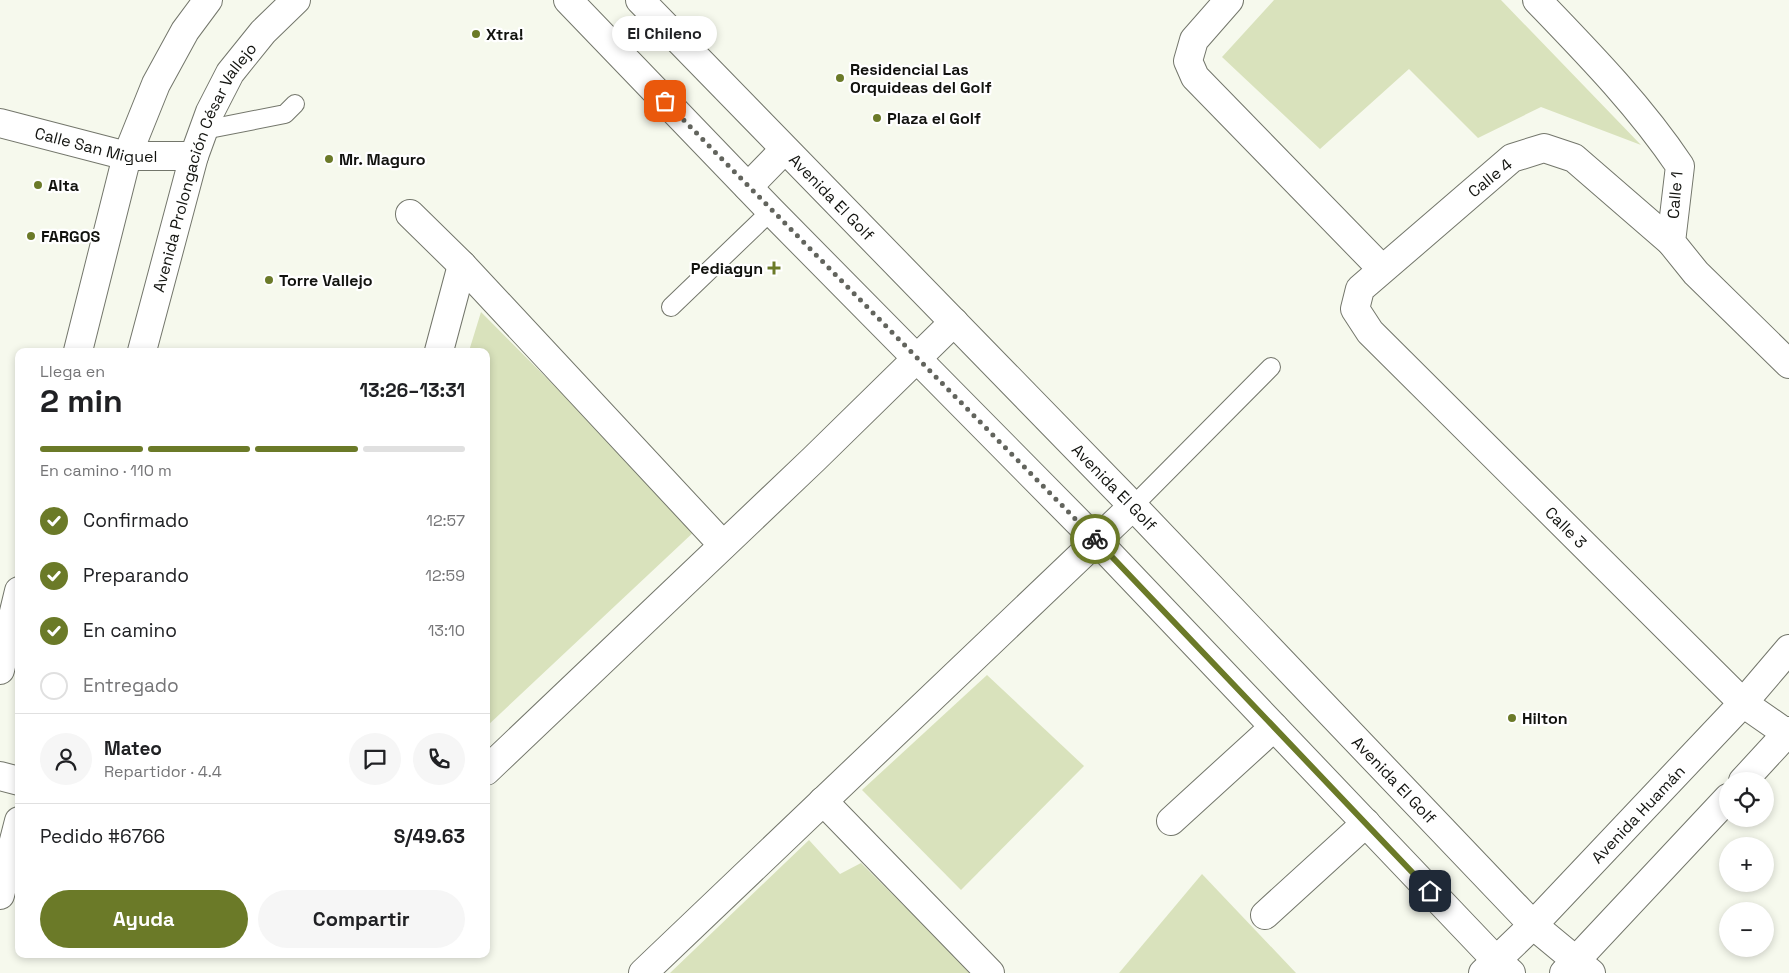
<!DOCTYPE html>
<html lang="es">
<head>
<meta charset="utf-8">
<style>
  :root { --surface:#fff; --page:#f6f6f6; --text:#202124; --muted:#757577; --line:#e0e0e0; --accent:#6b7a28 }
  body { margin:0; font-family:"Space Grotesk",sans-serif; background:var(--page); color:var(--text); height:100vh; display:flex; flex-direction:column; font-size:19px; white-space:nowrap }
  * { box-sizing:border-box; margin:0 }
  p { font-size:16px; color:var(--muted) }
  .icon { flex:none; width:28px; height:28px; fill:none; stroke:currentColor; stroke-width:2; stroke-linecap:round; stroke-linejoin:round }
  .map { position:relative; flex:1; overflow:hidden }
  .panel { position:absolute; left:15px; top:348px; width:475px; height:610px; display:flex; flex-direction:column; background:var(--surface); border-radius:10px; box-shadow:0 2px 8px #0003 }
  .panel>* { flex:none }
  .fabs { position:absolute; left:1719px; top:772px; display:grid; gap:10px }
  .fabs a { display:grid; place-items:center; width:55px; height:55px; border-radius:50%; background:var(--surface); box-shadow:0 2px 8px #0003; font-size:25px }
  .pin { position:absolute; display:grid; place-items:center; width:42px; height:42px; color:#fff; margin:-21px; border-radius:10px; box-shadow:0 2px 8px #0006 }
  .courier { position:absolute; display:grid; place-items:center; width:50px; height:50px; margin:-25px; border:4px solid #6b7a28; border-radius:50%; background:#fff; color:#222; box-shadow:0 1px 6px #0007 }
  .bubble { position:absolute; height:35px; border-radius:18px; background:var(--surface); box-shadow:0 2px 8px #0003; font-size:16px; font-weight:800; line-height:35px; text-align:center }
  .overview em { font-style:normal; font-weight:800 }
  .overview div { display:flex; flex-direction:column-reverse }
  .overview { display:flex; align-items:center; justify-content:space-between; height:85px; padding:0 25px }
  h1 { font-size:32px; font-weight:800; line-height:38px }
  .bar { display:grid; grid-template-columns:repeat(4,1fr); gap:8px 5px; align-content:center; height:60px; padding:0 25px }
  .bar i { height:6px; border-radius:4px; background:var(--line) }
  .bar .current { background:var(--accent) }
  .bar p { grid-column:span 4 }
  .line { display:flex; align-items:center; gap:12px; padding:0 25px; border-top:1px solid var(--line) }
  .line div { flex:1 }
  .round { display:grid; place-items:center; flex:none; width:52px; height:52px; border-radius:26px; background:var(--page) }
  ol { padding:0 25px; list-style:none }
  li { display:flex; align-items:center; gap:15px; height:55px }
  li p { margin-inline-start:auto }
  li .icon { padding:5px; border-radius:50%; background:var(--accent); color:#fff; stroke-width:4 }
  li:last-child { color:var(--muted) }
  li i { width:28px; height:28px; border:2px solid var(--line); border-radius:50% }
  .cta { display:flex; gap:10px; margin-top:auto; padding:10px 25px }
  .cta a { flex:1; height:58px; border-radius:30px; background:var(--accent); color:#fff; font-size:20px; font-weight:800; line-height:58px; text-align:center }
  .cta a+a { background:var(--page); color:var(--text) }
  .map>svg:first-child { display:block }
  .green { fill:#d9e2bc }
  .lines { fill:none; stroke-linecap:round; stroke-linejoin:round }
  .lane-casing { stroke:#73766b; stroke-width:20 }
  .street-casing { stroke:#73766b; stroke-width:30 }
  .secondary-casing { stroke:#73766b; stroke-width:30 }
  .primary-casing { stroke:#73766b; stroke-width:30 }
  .lane { stroke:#fff; stroke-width:18 }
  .street { stroke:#fff; stroke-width:28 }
  .secondary { stroke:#fff; stroke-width:28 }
  .primary { stroke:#fff; stroke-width:28 }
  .done { stroke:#62645d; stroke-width:5; stroke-dasharray:0 9 }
  .route { stroke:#6b7a28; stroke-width:6 }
  .poi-dot { fill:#6b7a28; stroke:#fff; stroke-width:2 }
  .labels { text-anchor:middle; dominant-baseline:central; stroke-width:4.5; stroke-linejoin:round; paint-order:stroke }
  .poi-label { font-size:16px; font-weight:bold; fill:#12130f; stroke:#fff; text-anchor:start }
  .street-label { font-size:16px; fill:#12130f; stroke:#fff }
</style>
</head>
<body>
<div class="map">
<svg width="1789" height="973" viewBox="0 0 1789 973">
  <rect width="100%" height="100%" fill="#f6f9ed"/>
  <g class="green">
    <polygon points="1274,0 1501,0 1641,145 1541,107 1478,138 1409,69 1320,149 1222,57"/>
    <polygon points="481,312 697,529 486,727 486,351 469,351"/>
    <polygon points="987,675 1084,766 961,890 862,790"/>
    <polygon points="809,840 840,874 861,863 972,973 670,973"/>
    <polygon points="1202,874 1296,973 1119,973"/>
  </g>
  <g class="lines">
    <g class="lane-casing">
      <g id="lane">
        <polyline points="204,130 285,114 295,104"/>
        <polyline points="671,307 771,211"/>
        <polyline points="1133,506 1271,367"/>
      </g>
    </g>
    <g class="street-casing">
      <g id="street">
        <polyline points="1229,0 1194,40 1188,61 1195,77 1382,269"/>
        <path d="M1537,0c51,53 102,105 143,166l-9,76 25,31 93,91"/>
        <path id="s1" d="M0,123l127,33h67"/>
        <polyline points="410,214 462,265 723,545"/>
        <path id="s2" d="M1671,242l-97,-84 -30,-10 -32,10 -152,131 -5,20 15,23 373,371 46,32"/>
        <polyline points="439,351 462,265"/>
        <polyline points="486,771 814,459 954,322"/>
        <polyline points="0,776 19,781"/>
        <polyline points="823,801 990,973"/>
        <polyline points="1171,821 1274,727"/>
        <polyline points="1265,915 1366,823"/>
        <polyline points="643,973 1133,506"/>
      </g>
    </g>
    <g class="secondary-casing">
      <g id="secondary">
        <polyline points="568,0 771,211 1097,541 1495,959 1511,973"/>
        <path id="s3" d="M640,0l493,506 400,419 58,48"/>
        <polyline points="748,187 784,150"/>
        <polyline points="78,351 127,156 156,84 185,31 208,0"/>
        <path id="s4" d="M142,351l52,-195 16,-44 20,-39 33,-41 33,-32"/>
        <polyline points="0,670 19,591"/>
        <polyline points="0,895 19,821"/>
      </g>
    </g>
    <g class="primary-casing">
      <g id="primary">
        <polyline points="1743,781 1789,731"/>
        <path id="s5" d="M1483,973l50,-48 210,-222 46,-54"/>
        <polyline points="1564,973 1728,798"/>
      </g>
    </g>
    <use href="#lane" class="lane"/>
    <use href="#street" class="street"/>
    <use href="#secondary" class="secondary"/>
    <use href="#primary" class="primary"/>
  </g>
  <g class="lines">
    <polyline class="done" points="665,101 1095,539"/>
    <polyline class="route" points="1095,539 1430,891"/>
  </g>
  <g class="poi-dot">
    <circle cx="476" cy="34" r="5"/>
    <circle cx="840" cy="78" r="5"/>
    <circle cx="877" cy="118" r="5"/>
    <circle cx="329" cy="159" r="5"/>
    <circle cx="38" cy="185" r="5"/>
    <circle cx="31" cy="236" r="5"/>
    <path d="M771.5 260.5h5v5h5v5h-5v5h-5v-5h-5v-5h5z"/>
    <circle cx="269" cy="280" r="5"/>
    <circle cx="1512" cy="718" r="5"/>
  </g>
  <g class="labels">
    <g class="poi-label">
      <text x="486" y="34">Xtra!</text>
      <text x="850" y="69">Residencial Las<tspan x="850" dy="18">Orquideas del Golf</tspan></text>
      <text x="887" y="118">Plaza el Golf</text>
      <text x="339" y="159">Mr. Maguro</text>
      <text x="48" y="185">Alta</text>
      <text x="41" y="236">FARGOS</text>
      <text x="763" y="268" text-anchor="end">Pediagyn</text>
      <text x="279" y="280">Torre Vallejo</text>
      <text x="1522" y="718">Hilton</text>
    </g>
    <g class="street-label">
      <text stroke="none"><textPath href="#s1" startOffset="99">Calle San Miguel</textPath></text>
      <text stroke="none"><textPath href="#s4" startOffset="195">Avenida Prolongación César Vallejo</textPath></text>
      <text transform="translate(1490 178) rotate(-39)">Calle 4</text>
      <text transform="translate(1675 195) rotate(-85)">Calle 1</text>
      <text stroke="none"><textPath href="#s3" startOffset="275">Avenida El Golf</textPath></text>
      <text stroke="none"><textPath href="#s3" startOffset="680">Avenida El Golf</textPath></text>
      <text stroke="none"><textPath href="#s2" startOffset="719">Calle 3</textPath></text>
      <text stroke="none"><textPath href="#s3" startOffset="1085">Avenida El Golf</textPath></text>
      <text stroke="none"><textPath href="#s5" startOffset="222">Avenida Huamán</textPath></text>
    </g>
  </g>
</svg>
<div class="fabs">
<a><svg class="icon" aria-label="locate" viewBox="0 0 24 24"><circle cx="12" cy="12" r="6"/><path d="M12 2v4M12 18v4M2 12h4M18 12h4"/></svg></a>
<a>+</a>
<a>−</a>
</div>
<div class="pin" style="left:665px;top:101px;background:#ea580c"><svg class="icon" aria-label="bag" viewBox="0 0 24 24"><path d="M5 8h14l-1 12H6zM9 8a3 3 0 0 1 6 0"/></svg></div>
<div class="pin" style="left:1430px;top:891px;background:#1f2937"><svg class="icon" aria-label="home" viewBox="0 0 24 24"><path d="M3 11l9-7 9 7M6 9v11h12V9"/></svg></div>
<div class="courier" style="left:1095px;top:539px"><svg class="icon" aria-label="bike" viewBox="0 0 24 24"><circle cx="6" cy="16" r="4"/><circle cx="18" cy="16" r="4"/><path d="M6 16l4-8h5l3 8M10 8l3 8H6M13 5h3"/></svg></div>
<div class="bubble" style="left:612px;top:16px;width:105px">El Chileno</div>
<section class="panel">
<div class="overview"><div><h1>2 min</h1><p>Llega en</p></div><em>13:26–13:31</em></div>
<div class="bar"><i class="current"></i><i class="current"></i><i class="current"></i><i></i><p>En camino · 110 m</p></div>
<ol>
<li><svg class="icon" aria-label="check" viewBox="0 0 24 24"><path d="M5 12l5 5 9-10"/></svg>Confirmado<p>12:57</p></li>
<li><svg class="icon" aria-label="check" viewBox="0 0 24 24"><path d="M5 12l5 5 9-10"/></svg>Preparando<p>12:59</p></li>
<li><svg class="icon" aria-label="check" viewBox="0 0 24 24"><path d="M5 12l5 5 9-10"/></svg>En camino<p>13:10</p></li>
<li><i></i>Entregado</li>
</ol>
<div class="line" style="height:90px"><a class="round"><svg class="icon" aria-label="person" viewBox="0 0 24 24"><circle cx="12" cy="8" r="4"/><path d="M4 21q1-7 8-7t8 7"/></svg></a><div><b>Mateo</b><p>Repartidor · 4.4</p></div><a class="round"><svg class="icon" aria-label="chat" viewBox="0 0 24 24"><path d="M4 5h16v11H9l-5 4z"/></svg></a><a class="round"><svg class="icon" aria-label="phone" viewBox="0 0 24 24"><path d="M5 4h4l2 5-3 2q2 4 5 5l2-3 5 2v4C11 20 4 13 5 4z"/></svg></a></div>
<div class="line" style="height:65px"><div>Pedido #6766</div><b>S/49.63</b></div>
<div class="cta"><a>Ayuda</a><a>Compartir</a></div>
</section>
</div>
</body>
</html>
